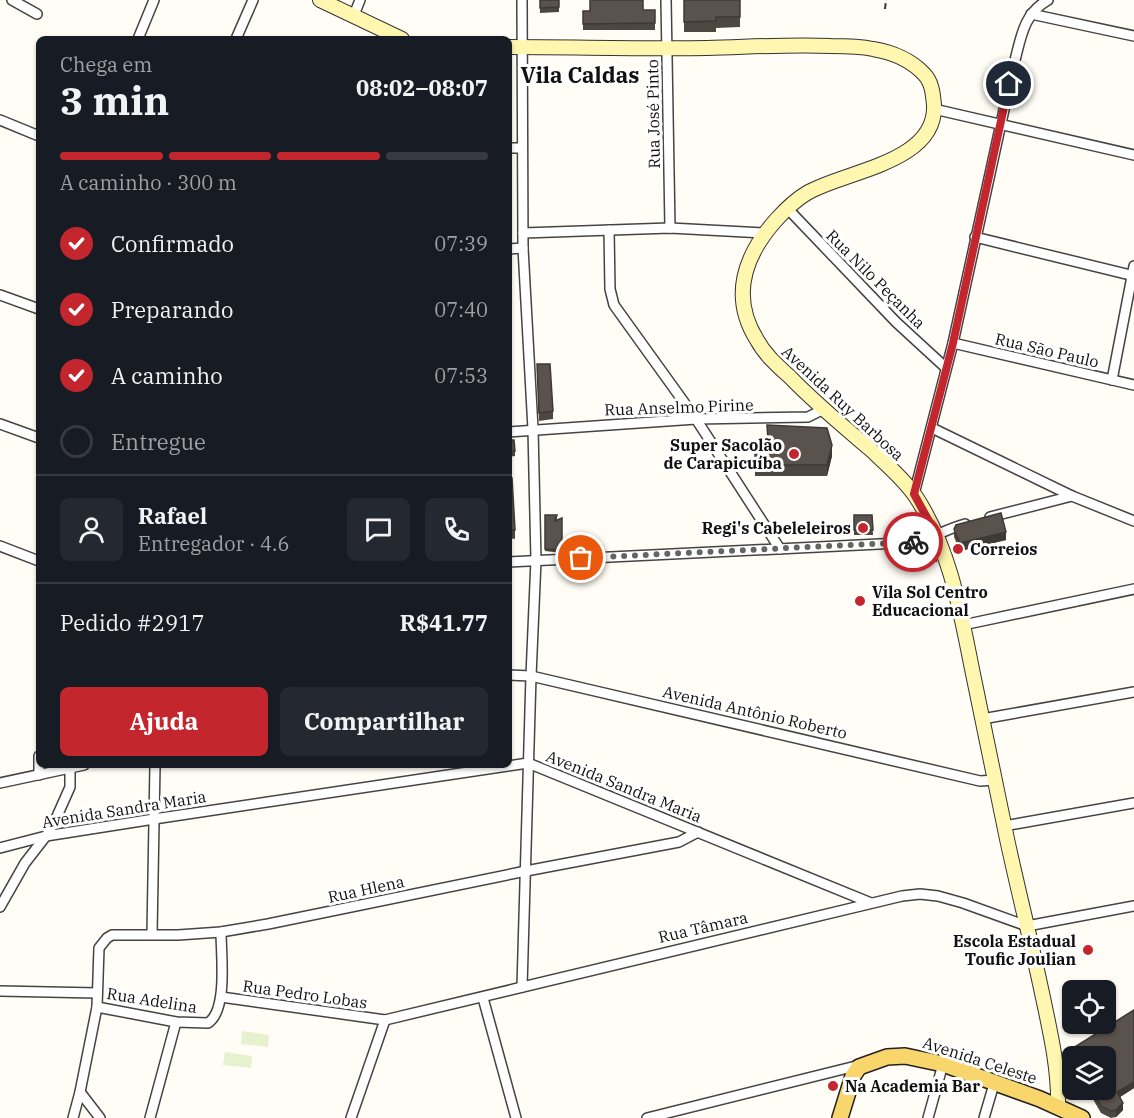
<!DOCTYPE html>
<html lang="pt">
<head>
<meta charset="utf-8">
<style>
  :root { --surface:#171b24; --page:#242831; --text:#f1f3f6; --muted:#9ea1a6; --line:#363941; --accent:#c4262e }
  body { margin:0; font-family:"IBM Plex Serif",serif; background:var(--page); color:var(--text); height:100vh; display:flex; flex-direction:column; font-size:22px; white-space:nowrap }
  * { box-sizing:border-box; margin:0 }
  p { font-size:20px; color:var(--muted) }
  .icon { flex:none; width:33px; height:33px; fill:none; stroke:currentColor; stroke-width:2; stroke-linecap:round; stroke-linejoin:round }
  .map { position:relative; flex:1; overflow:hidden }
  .sheet { position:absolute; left:36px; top:36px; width:476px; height:732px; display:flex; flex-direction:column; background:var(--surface); border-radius:9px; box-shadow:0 2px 4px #0004 }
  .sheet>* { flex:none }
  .buttons { position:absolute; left:1062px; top:980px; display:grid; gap:12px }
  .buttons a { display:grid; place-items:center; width:54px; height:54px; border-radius:9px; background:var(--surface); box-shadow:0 2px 4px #0004; font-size:30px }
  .pin { position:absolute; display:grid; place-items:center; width:51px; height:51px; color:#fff; margin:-26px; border:3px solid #fff; border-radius:50%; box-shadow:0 2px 6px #0007 }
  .courier { position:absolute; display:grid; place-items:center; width:60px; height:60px; margin:-30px; border:4px solid #c4262e; border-radius:50%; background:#fff; color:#222; box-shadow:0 2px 8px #0007 }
  .overview em { font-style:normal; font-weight:800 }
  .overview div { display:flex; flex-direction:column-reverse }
  .overview { display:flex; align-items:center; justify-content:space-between; height:102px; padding:0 24px }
  h1 { font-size:39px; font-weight:800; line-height:45px }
  .bar { display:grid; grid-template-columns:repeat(4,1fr); gap:9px 6px; align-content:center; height:72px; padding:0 24px }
  .bar i { height:8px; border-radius:4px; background:var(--line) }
  .bar .current { background:var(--accent) }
  .bar p { grid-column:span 4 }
  .line { display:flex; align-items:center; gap:15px; padding:0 24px; border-top:2px solid var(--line) }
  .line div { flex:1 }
  .round { display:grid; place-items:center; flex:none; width:63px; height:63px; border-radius:9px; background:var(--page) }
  ol { padding:0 24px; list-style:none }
  li { display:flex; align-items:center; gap:18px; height:66px }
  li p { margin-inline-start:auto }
  li .icon { padding:6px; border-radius:50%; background:var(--accent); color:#fff; stroke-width:4 }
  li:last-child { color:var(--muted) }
  li i { width:33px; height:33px; border:3px solid var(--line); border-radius:50% }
  .button { display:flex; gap:12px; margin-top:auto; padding:12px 24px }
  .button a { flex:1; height:69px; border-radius:9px; background:var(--accent); color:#fff; font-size:24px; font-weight:800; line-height:69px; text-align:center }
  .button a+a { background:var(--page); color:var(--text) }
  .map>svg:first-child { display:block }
  .pitch { fill:#e6f2cf }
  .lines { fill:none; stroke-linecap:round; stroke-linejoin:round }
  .street-casing { stroke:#444; stroke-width:12 }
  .secondary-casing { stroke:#333; stroke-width:16 }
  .primary-casing { stroke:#222; stroke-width:18 }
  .path { stroke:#333; stroke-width:2; stroke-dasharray:6 3; stroke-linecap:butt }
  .street { stroke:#fff; stroke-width:9 }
  .secondary { stroke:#fff6b0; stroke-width:14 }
  .primary { stroke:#f9d66b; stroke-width:15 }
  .wall { fill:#4d4742 }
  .shaded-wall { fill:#3f3936 }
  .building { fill:#5a524d; stroke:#3f3936; stroke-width:1.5 }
  .done { stroke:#646461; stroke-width:6; stroke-dasharray:0 10.8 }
  .route { stroke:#c4262e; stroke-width:8 }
  .poi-dot { fill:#c4262e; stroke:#fff; stroke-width:2 }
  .labels { text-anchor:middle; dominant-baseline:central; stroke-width:6; stroke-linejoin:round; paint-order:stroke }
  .street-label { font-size:16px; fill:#111; stroke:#fff }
  .poi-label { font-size:16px; font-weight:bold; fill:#111; stroke:#fff; text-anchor:end }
  .district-label { font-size:22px; font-weight:bold; fill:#111; stroke:#fff }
</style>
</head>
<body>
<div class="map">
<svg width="1134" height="1118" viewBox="0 0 1134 1118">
  <rect width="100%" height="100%" fill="#fffdf5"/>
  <g class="pitch">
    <polygon points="242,1031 269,1035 268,1047 241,1044"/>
    <polygon points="225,1052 252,1056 251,1068 223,1065"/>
  </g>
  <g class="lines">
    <g class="street-casing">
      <g id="street">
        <polyline points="12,0 37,14"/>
        <polyline points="522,0 523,248 533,429 536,560 531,676 522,987"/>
        <polyline points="666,0 670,228"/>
        <polyline points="1031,14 1134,36"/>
        <polyline points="354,15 360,0"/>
        <polyline points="138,39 154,0"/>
        <polyline points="236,39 253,0"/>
        <polyline points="934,109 1134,155"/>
        <polyline points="0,120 39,136"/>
        <polyline points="508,148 522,148"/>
        <polyline points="787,208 896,322 946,368"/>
        <polyline points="609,230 610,289 614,305 696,419 780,549"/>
        <polyline points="523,233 670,228 764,233"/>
        <polyline points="975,237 1134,276"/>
        <polyline points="508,249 523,248"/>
        <polyline points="0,295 39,309"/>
        <polyline points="953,343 1134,385"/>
        <polyline points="1112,380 1134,266"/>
        <polyline points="0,424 39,438"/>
        <polyline points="932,428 1072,496 1134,521"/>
        <polyline points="508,432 696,419 808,417 824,409"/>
        <path d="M914,494l39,-151 61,-279c7,-26 9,-50 34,-64"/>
        <polyline points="990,517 1072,496"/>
        <polyline points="0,546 39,561"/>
        <path d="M508,562l412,-20c16,-6 29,-14 45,-18"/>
        <polyline points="963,625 1134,589"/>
        <polyline points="508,675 531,676 980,781 995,780"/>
        <polyline points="982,719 1134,692"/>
        <polyline points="39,775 39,756"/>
        <polyline points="0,783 84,765"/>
        <polyline points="1004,826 1134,803"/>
        <polyline points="0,848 46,836 154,819 528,763 871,903"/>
        <polyline points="0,907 25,863 46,836 54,823 70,787 70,768"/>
        <polyline points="152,934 155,765"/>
        <polyline points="0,991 97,993"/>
        <polyline points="221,997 385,1020 902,896 920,894 938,896 963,903 1027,926 1134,906"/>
        <polyline points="483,998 516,1118"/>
        <path d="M97,1007l79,15 32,1c20,-13 13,-69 13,-91"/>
        <polyline points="80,1092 100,1118"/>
        <polyline points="73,1118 80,1092 97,1007 99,948 107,938 112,935 178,935 221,932 268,924 526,871 679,842 698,832"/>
        <polyline points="150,1118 176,1022"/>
        <polyline points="351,1118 385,1020"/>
        <polyline points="647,1118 860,1065"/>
        <polyline points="928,1118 943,1064"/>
        <polyline points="984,1118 994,1084"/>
      </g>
    </g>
    <g class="secondary-casing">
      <g id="secondary">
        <polyline points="320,0 402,39"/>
        <path d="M508,47c67,0 133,2 199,1 42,-1 83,-4 124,-2 14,0 28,0 42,3 18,3 38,11 51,25 8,8 9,20 10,31 3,58 -90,66 -127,88 -12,7 -22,17 -31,27 -32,36 -46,77 -19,120 8,15 21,26 33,37 25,26 53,49 80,72 16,15 34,30 46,48 34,52 44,112 56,172 12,57 23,114 35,170 11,51 24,102 35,154 8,38 17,75 16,114"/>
      </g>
    </g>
    <g class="primary-casing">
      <polyline id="primary" points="840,1118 853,1076 859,1067 887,1057 905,1056 943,1064 1040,1099 1082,1118"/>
    </g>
    <polyline class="path" points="885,9 886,0"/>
    <use href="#street" class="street"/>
    <use href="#secondary" class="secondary"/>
    <use href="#primary" class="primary"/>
  </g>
  <g class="wall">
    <polygon points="540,0 559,0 559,12 540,13"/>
    <polygon points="684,0 740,0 740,27 716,28 716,32 684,32"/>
    <polygon points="655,10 655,30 583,30 583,11"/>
    <polygon points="537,364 553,411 553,419 539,421"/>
    <polygon points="767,425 832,456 827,476 755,476 755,441 767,441"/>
    <polygon points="508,440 515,451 515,456 508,457"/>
    <polygon points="508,478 515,530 515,539 508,538"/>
    <polygon points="545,515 557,518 556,521 562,518 562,553 545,551"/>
    <polygon points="854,515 872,515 873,535 854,535"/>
    <polygon points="954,529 1006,540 960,551 954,537"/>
    <polygon points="909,544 937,556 937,562 910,562"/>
    <polygon points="1134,1010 1134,1088 1120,1097 1123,1103 1123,1110 1116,1117 1111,1118 1101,1113 1087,1089 1106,1089 1106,1056 1074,1056 1073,1054 1073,1048"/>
  </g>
  <g class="shaded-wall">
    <polygon points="832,445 832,456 827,476 827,465"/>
    <polygon points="1006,532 1006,540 960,551 960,543"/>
    <polygon points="1134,1082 1134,1088 1117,1099 1117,1092"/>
    <polygon points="1123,1103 1123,1110 1116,1117 1116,1110"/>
  </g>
  <g class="building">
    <polygon points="540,0 559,0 559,7 540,8"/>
    <polygon points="590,0 643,0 643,10 655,10 655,23 583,24 583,11 590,11"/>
    <polygon points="684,0 740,0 740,17 716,17 716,21 684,22"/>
    <polygon points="537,364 550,364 553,411 539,413"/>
    <polygon points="767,425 827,428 832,445 827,465 755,465 755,441 768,441"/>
    <polygon points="508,440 514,440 515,451 508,451"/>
    <polygon points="508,478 512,478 515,530 508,530"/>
    <polygon points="1001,513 1006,532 960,543 954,529 956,525"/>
    <polygon points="545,515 557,515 555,521 562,518 562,550 545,549"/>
    <polygon points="854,515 872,515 873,530 854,530"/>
    <polygon points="930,540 937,556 910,557 909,544"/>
    <polygon points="1134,1010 1134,1082 1117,1092 1123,1103 1116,1110 1111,1111 1101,1106 1091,1089 1106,1089 1106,1056 1078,1056 1073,1048"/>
  </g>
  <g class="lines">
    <polyline class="done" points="581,558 913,542"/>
    <polyline class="route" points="913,542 937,536 914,494 953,343 1009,84"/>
  </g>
  <g class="poi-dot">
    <circle cx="794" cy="454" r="6"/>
    <circle cx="863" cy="528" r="6"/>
    <circle cx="958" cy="549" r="6"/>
    <circle cx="860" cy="601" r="6"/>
    <circle cx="1088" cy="950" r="6"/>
    <circle cx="833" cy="1086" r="6"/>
  </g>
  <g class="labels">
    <g class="street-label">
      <text transform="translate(653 114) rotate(-91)">Rua José Pinto</text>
      <text transform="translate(876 279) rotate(45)">Rua Nilo Peçanha</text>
      <text transform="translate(1047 350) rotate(13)">Rua São Paulo</text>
      <text transform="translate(843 403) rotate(43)">Avenida Ruy Barbosa</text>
      <text transform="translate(679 407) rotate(-2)">Rua Anselmo Pirine</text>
      <text transform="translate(755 712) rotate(13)">Avenida Antônio Roberto</text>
      <text transform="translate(624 786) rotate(22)">Avenida Sandra Maria</text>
      <text transform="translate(124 809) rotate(-9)">Avenida Sandra Maria</text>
      <text transform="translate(366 889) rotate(-12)">Rua Hlena</text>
      <text transform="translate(703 927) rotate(-13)">Rua Tâmara</text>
      <text transform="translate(305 994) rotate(8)">Rua Pedro Lobas</text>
      <text transform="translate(152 1000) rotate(9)">Rua Adelina</text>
      <text transform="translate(980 1060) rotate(18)">Avenida Celeste</text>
    </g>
    <g class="poi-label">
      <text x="782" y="445">Super Sacolão<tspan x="782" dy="18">de Carapicuíba</tspan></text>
      <text x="851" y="528">Regi's Cabeleleiros</text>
      <text x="970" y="549" text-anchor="start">Correios</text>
      <text x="872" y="592" text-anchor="start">Vila Sol Centro<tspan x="872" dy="18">Educacional</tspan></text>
      <text x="1076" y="941">Escola Estadual<tspan x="1076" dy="18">Toufic Joulian</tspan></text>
      <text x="845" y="1086" text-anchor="start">Na Academia Bar</text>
    </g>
    <g class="district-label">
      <text x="580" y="74">Vila Caldas</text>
    </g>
  </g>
</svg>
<div class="buttons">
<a><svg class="icon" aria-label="locate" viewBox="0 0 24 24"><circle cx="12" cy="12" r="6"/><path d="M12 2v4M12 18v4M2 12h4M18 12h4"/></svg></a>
<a><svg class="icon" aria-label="layers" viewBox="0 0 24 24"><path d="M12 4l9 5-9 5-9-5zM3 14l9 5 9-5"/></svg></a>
</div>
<div class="pin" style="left:581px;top:558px;background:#ea580c"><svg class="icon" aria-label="bag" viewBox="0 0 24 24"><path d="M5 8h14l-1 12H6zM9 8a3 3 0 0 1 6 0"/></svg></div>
<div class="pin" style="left:1009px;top:84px;background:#1f2937"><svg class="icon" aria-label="home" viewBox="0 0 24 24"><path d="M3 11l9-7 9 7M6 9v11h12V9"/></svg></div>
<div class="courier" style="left:913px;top:542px"><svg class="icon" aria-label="bike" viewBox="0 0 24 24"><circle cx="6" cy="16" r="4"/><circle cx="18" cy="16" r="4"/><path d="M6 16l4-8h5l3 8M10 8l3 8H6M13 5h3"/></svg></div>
<section class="sheet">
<div class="overview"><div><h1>3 min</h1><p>Chega em</p></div><em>08:02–08:07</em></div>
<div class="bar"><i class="current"></i><i class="current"></i><i class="current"></i><i></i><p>A caminho · 300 m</p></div>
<ol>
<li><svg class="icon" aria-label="check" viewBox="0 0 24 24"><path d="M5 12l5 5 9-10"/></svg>Confirmado<p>07:39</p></li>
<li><svg class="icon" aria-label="check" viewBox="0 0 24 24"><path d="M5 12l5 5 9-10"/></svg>Preparando<p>07:40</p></li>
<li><svg class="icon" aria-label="check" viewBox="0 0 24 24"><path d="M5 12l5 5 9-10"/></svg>A caminho<p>07:53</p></li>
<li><i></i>Entregue</li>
</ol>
<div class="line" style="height:108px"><a class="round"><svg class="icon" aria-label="person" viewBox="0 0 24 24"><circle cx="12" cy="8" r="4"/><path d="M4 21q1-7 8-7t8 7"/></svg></a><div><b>Rafael</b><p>Entregador · 4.6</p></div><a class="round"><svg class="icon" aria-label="chat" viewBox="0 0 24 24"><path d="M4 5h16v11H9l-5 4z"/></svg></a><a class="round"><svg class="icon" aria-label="phone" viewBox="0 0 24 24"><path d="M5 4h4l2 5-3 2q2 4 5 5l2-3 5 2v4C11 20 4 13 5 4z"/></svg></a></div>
<div class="line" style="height:78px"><div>Pedido #2917</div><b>R$41.77</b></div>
<div class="button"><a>Ajuda</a><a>Compartilhar</a></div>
</section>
</div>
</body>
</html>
